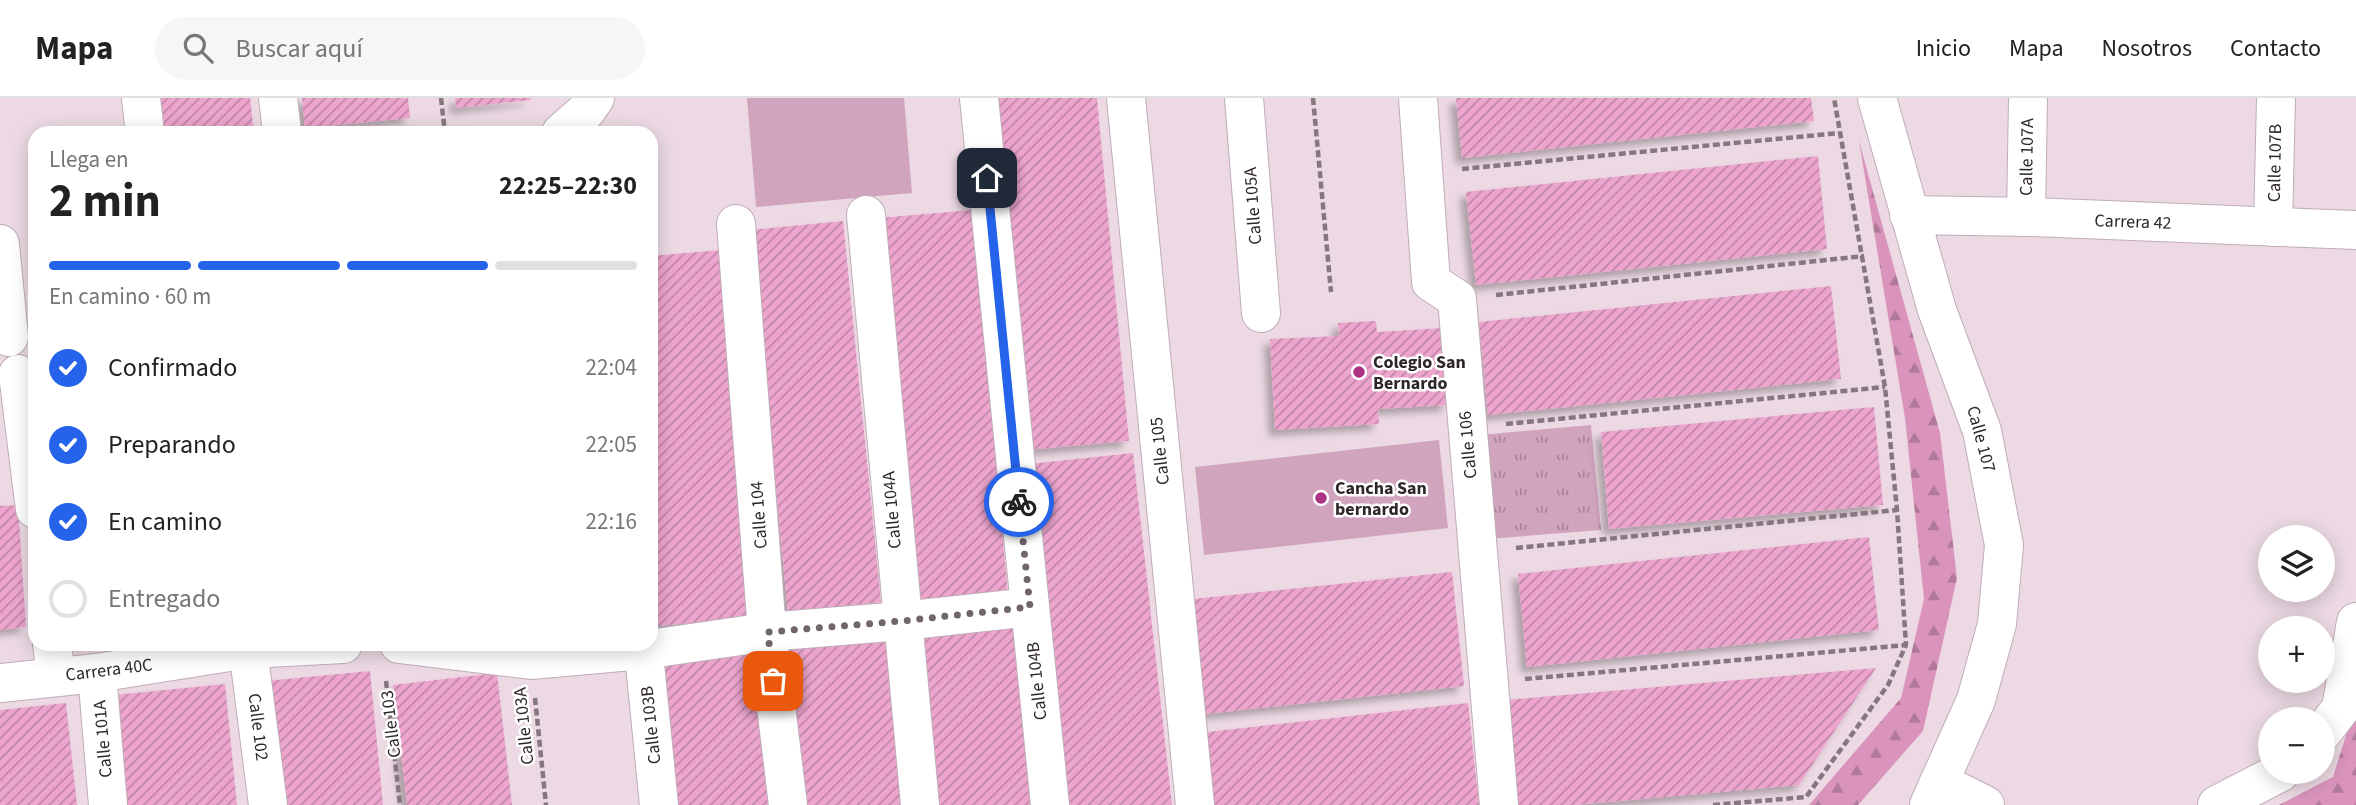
<!DOCTYPE html>
<html lang="es">
<head>
<meta charset="utf-8">
<style>
  :root { --surface:#fff; --page:#f6f6f6; --text:#222; --muted:#767676; --line:#e0e0e0; --accent:#2563eb }
  body { margin:0; font-family:"Source Sans 3",sans-serif; background:var(--page); color:var(--text); height:100vh; display:flex; flex-direction:column; font-size:26px; white-space:nowrap }
  * { box-sizing:border-box; margin:0 }
  p { font-size:23px; color:var(--muted) }
  .icon { flex:none; width:38px; height:38px; fill:none; stroke:currentColor; stroke-width:2; stroke-linecap:round; stroke-linejoin:round }
  .map { position:relative; flex:1; overflow:hidden }
  .details { position:absolute; left:28px; top:28px; width:630px; height:525px; display:flex; flex-direction:column; background:var(--surface); border-radius:21px; box-shadow:0 4px 18px #0003 }
  .details>* { flex:none }
  .buttons { position:absolute; left:2258px; top:427px; display:grid; gap:14px }
  .buttons a { display:grid; place-items:center; width:77px; height:77px; border-radius:50%; background:var(--surface); box-shadow:0 4px 18px #0003; font-size:35px }
  .pin { position:absolute; display:grid; place-items:center; width:60px; height:60px; color:#fff; margin:-30px; border-radius:14px; box-shadow:0 4px 10px #0006 }
  .courier { position:absolute; display:grid; place-items:center; width:70px; height:70px; margin:-35px; border:5px solid #2563eb; border-radius:50%; background:#fff; color:#222; box-shadow:0 2px 9px #0007 }
  .head em { font-style:normal; font-weight:700 }
  .head div { display:flex; flex-direction:column-reverse }
  .head { display:flex; align-items:center; justify-content:space-between; height:119px; padding:0 21px }
  h1 { font-size:46px; font-weight:700; line-height:52px }
  .bar { display:grid; grid-template-columns:repeat(4,1fr); gap:10px 7px; align-content:center; height:84px; padding:0 21px }
  .bar i { height:9px; border-radius:5px; background:var(--line) }
  .bar .current { background:var(--accent) }
  .bar p { grid-column:span 4 }
  ol { padding:0 21px; list-style:none }
  li { display:flex; align-items:center; gap:21px; height:77px }
  li p { margin-inline-start:auto }
  li .icon { padding:7px; border-radius:50%; background:var(--accent); color:#fff; stroke-width:4 }
  li:last-child { color:var(--muted) }
  li i { width:38px; height:38px; border:4px solid var(--line); border-radius:50% }
  header { display:flex; align-items:center; gap:42px; box-sizing:border-box; height:98px; padding:0 35px; background:var(--surface); border-bottom:2px solid var(--line) }
  header strong { font-size:33px }
  nav { display:flex; gap:38px; margin-inline-start:auto; font-size:24px }
  .search { width:490px; height:63px; background:var(--page); display:flex; align-items:center; gap:18px; box-sizing:border-box; padding:0 24px; border-radius:38px; color:var(--muted); font-size:26px }
  .map>svg:first-child { display:block }
  .green { fill:#d0a4bd }
  .forest { fill:url(#forest-firs) }
  .park { fill:url(#park-tufts) }
  .building { fill:url(#building-hatch); filter:url(#shadow) }
  .lines { fill:none; stroke-linecap:round; stroke-linejoin:round }
  .minor-casing { stroke:#bfadb7; stroke-width:40 }
  .path { stroke:#84777e; stroke-width:4.5; stroke-dasharray:7 3.5; stroke-linecap:butt }
  .minor { stroke:#fff; stroke-width:38 }
  .done { stroke:#70656b; stroke-width:7; stroke-dasharray:0 12.6 }
  .route { stroke:#2563eb; stroke-width:9 }
  .poi-dot { fill:#ae3284; stroke:#fff; stroke-width:2.5 }
  .labels { text-anchor:middle; dominant-baseline:central; stroke-width:5; stroke-linejoin:round; paint-order:stroke }
  .street-label { font-size:18px; fill:#2d262a; stroke:#fff }
  .poi-label { font-size:18px; font-weight:bold; fill:#2d262a; stroke:#fff; text-anchor:start }
</style>
</head>
<body>
<header>
<strong>Mapa</strong>
<div class="search"><svg class="icon" aria-label="search" viewBox="0 0 24 24"><circle cx="10" cy="10" r="6"/><path d="M15 15l6 6"/></svg>Buscar aquí</div>
<nav><a>Inicio</a><a>Mapa</a><a>Nosotros</a><a>Contacto</a></nav>
</header>
<div class="map">
<svg width="2356" height="707" viewBox="0 0 2356 707">
  <defs>
    <pattern id="forest-firs" width="22" height="20" patternUnits="userSpaceOnUse" patternTransform="scale(1.75)"><rect width="22" height="20" fill="#da94bc"/><path d="M5 1l3.5 6h-7zM16 11l3.5 6h-7z" fill="#b17999"/></pattern>
    <pattern id="park-tufts" width="24" height="20" patternUnits="userSpaceOnUse" patternTransform="scale(1.75)"><rect width="24" height="20" fill="#d0a4bd"/><path d="M3 7l-1-3M5 7V3M7 7l1-3M15 17l-1-3M17 17v-4M19 17l1-3" fill="none" stroke="#a9859a"/></pattern>
    <pattern id="building-hatch" width="6" height="6" patternUnits="userSpaceOnUse" patternTransform="scale(1.75)"><rect width="6" height="6" fill="#eda5ce"/><path d="M-1 1l2-2M0 6l6-6M5 7l2-2" fill="none" stroke="#c086a7"/></pattern>
    <filter id="shadow"><feDropShadow dx="-6" dy="6" stdDeviation="3.5" flood-color="#0004"/></filter>
  </defs>
  <rect width="100%" height="100%" fill="#ecd9e3"/>
  <g class="green">
    <polygon points="747,0 904,0 912,95 756,109"/>
    <polygon points="1439,342 1448,430 1204,457 1195,369"/>
  </g>
  <g class="forest">
    <polygon points="1859,43 1940,335 1957,480 1923,633 1858,707 1809,707 1901,600 1924,501 1905,320"/>
    <polygon points="2356,605 2356,707 2279,707 2333,679"/>
  </g>
  <polygon class="park" points="1591,327 1601,432 1487,441 1480,337"/>
  <g class="building">
    <polygon points="153,0 250,0 254,35 157,35"/>
    <polygon points="302,0 408,0 410,20 305,30"/>
    <polygon points="455,0 531,0 531,2 456,10"/>
    <polygon points="994,0 1097,0 1129,343 1027,352"/>
    <polygon points="1456,0 1811,0 1814,23 1462,60"/>
    <polygon points="1818,58 1827,151 1476,187 1466,94"/>
    <polygon points="973,112 1008,497 914,505 879,120"/>
    <polygon points="843,123 881,504 788,514 750,132"/>
    <polygon points="721,152 752,520 654,528 651,497 651,158"/>
    <polygon points="1831,188 1841,281 1488,317 1479,224"/>
    <polygon points="1376,223 1377,234 1444,230 1448,307 1378,311 1379,326 1275,332 1270,241 1339,238 1338,225"/>
    <polygon points="1874,309 1883,407 1609,431 1601,334"/>
    <polygon points="1133,355 1172,707 1067,707 1030,366"/>
    <polygon points="18,407 26,529 0,532 0,408"/>
    <polygon points="1869,439 1879,532 1527,569 1518,476"/>
    <polygon points="1452,474 1464,588 1196,617 1184,502"/>
    <polygon points="1021,524 1041,707 933,707 914,535"/>
    <polygon points="887,541 902,707 799,707 784,551"/>
    <polygon points="759,548 773,707 672,707 659,557"/>
    <polygon points="1876,570 1799,687 1575,707 1517,707 1507,602"/>
    <polygon points="370,573 383,707 278,707 266,583"/>
    <polygon points="497,575 512,707 407,707 393,587"/>
    <polygon points="225,586 237,707 126,707 115,597"/>
    <polygon points="66,605 77,707 0,707 0,612"/>
    <polygon points="1468,605 1479,707 1207,707 1199,635"/>
  </g>
  <g class="lines">
    <g class="minor-casing">
      <g id="minor">
        <polyline points="141,0 145,35"/>
        <polyline points="278,0 282,35"/>
        <polyline points="979,0 1050,707"/>
        <polyline points="1126,0 1195,707"/>
        <polyline points="1244,0 1261,215"/>
        <polyline points="1418,0 1431,184 1457,201 1499,707"/>
        <polyline points="1877,0 1937,212 1982,333 2004,447 1997,526 1976,602 1929,707"/>
        <polyline points="561,35 586,13 595,0"/>
        <polyline points="866,117 920,707"/>
        <polyline points="1909,117 2030,119 2356,132"/>
        <polyline points="2026,119 2028,0"/>
        <polyline points="736,126 767,534 788,707"/>
        <polyline points="2273,129 2276,0"/>
        <polyline points="0,146 9,239"/>
        <polyline points="18,276 35,411"/>
        <polyline points="52,546 56,579"/>
        <polyline points="399,546 531,562 643,552 767,534 902,523 1030,509"/>
        <polyline points="643,546 659,707"/>
        <polyline points="248,551 268,707"/>
        <polyline points="97,575 108,707"/>
        <polyline points="0,585 97,575 248,551 343,546"/>
        <polyline points="2322,635 2341,610 2356,524"/>
        <polyline points="1939,684 1985,707"/>
        <polyline points="2217,707 2281,674"/>
      </g>
    </g>
    <g class="path">
      <polyline points="441,0 445,35"/>
      <polyline points="1313,0 1331,194"/>
      <polyline points="1462,71 1839,35"/>
      <polyline points="1496,197 1864,158"/>
      <polyline points="1506,326 1885,289"/>
      <polyline points="1516,450 1897,412"/>
      <polyline points="1525,581 1906,547"/>
      <polyline points="386,583 400,707"/>
      <polyline points="535,600 546,707"/>
      <polyline points="1713,707 1806,699 1888,587 1906,547 1897,412 1885,289 1834,0"/>
    </g>
    <use href="#minor" class="minor"/>
  </g>
  <g class="lines">
    <polyline class="done" points="773,583 768,534 902,523 1030,509 1019,404"/>
    <polyline class="route" points="987,80 1019,404"/>
  </g>
  <g class="poi-dot">
    <circle cx="1359" cy="274" r="7"/>
    <circle cx="1321" cy="400" r="7"/>
  </g>
  <g class="labels">
    <g class="street-label">
      <text transform="translate(2027 59) rotate(-89)">Calle 107A</text>
      <text transform="translate(2275 65) rotate(-89)">Calle 107B</text>
      <text transform="translate(1253 108) rotate(-94)">Calle 105A</text>
      <text transform="translate(2133 124) rotate(2)">Carrera 42</text>
      <text transform="translate(1981 341) rotate(75)">Calle 107</text>
      <text transform="translate(1468 347) rotate(-95)">Calle 106</text>
      <text transform="translate(1160 353) rotate(-96)">Calle 105</text>
      <text transform="translate(892 412) rotate(-95)">Calle 104A</text>
      <text transform="translate(759 417) rotate(-94)">Calle 104</text>
      <text transform="translate(109 572) rotate(-7)">Carrera 40C</text>
      <text transform="translate(1037 583) rotate(-96)">Calle 104B</text>
      <text transform="translate(391 626) rotate(-97)">Calle 103</text>
      <text transform="translate(651 627) rotate(-96)">Calle 103B</text>
      <text transform="translate(524 628) rotate(-96)">Calle 103A</text>
      <text transform="translate(258 629) rotate(83)">Calle 102</text>
      <text transform="translate(103 641) rotate(-95)">Calle 101A</text>
    </g>
    <g class="poi-label">
      <text x="1373" y="264">Colegio San<tspan x="1373" dy="21">Bernardo</tspan></text>
      <text x="1335" y="390">Cancha San<tspan x="1335" dy="21">bernardo</tspan></text>
    </g>
  </g>
</svg>
<div class="buttons">
<a><svg class="icon" aria-label="layers" viewBox="0 0 24 24"><path d="M12 4l9 5-9 5-9-5zM3 14l9 5 9-5"/></svg></a>
<a>+</a>
<a>−</a>
</div>
<div class="pin" style="left:773px;top:583px;background:#ea580c"><svg class="icon" aria-label="bag" viewBox="0 0 24 24"><path d="M5 8h14l-1 12H6zM9 8a3 3 0 0 1 6 0"/></svg></div>
<div class="pin" style="left:987px;top:80px;background:#1f2937"><svg class="icon" aria-label="home" viewBox="0 0 24 24"><path d="M3 11l9-7 9 7M6 9v11h12V9"/></svg></div>
<div class="courier" style="left:1019px;top:404px"><svg class="icon" aria-label="bike" viewBox="0 0 24 24"><circle cx="6" cy="16" r="4"/><circle cx="18" cy="16" r="4"/><path d="M6 16l4-8h5l3 8M10 8l3 8H6M13 5h3"/></svg></div>
<section class="details">
<div class="head"><div><h1>2 min</h1><p>Llega en</p></div><em>22:25–22:30</em></div>
<div class="bar"><i class="current"></i><i class="current"></i><i class="current"></i><i></i><p>En camino · 60 m</p></div>
<ol>
<li><svg class="icon" aria-label="check" viewBox="0 0 24 24"><path d="M5 12l5 5 9-10"/></svg>Confirmado<p>22:04</p></li>
<li><svg class="icon" aria-label="check" viewBox="0 0 24 24"><path d="M5 12l5 5 9-10"/></svg>Preparando<p>22:05</p></li>
<li><svg class="icon" aria-label="check" viewBox="0 0 24 24"><path d="M5 12l5 5 9-10"/></svg>En camino<p>22:16</p></li>
<li><i></i>Entregado</li>
</ol>
</section>
</div>
</body>
</html>
